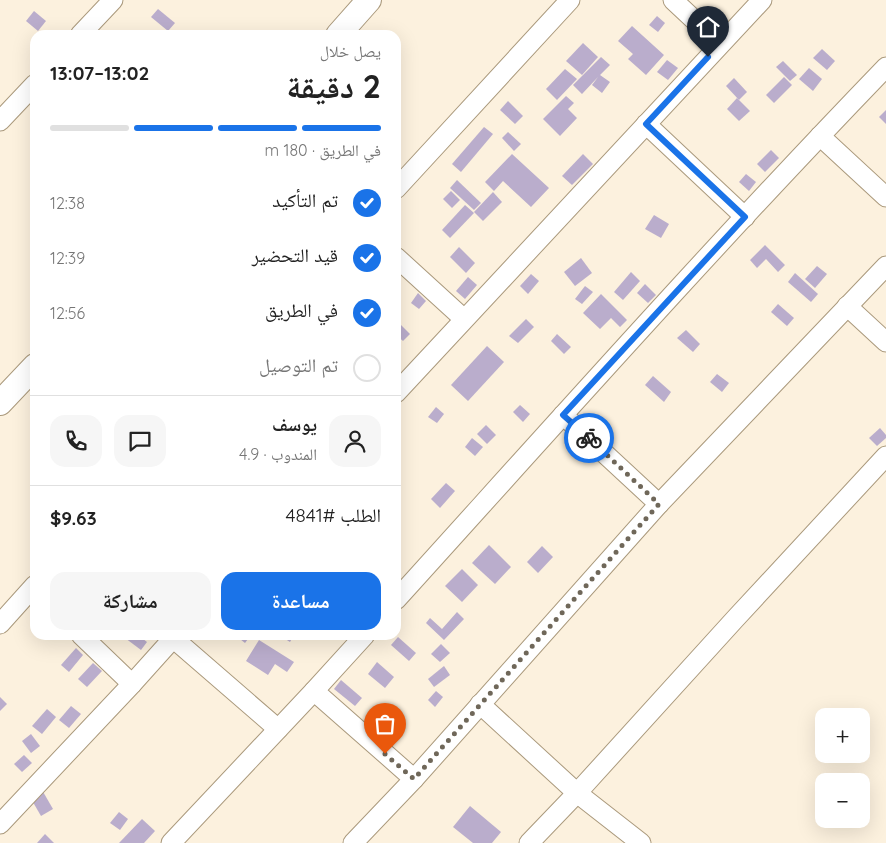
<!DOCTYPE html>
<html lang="ar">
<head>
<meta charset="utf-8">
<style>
  :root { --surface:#fff; --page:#f6f6f6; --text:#222; --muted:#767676; --line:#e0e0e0; --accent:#1a73e8 }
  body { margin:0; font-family:Quicksand,"Noto Naskh Arabic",sans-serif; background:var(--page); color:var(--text); direction:rtl; height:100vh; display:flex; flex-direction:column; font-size:19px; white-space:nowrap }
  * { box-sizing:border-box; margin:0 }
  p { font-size:16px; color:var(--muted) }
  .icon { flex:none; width:28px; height:28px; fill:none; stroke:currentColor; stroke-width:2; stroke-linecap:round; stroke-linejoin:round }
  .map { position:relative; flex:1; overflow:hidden; direction:ltr }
  .drawer { position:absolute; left:30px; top:30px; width:371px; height:610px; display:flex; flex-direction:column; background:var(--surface); border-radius:15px; box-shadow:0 5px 20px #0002; direction:rtl }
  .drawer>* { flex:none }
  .fabs { position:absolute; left:815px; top:708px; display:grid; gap:10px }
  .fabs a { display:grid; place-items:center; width:55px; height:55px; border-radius:10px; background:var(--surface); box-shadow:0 5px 20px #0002; font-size:25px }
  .pin { position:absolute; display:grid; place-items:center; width:42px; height:42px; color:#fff; margin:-51px -21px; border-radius:50% 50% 50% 0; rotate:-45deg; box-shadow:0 0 5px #0007 }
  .pin .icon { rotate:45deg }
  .courier { position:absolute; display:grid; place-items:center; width:50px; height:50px; margin:-25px; border:4px solid #1a73e8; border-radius:50%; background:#fff; color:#222; box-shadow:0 1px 6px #0007 }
  .head em { font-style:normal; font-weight:800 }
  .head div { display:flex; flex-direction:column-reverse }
  .head { display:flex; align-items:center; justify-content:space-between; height:85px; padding:0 20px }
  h1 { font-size:32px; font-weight:800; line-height:38px }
  .bar { display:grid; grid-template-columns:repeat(4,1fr); gap:8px 5px; align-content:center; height:60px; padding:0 20px }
  .bar i { height:6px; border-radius:4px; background:var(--line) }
  .bar .active { background:var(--accent) }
  .bar p { grid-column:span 4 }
  .line { display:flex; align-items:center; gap:12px; padding:0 20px; border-top:1px solid var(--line) }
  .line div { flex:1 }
  .round { display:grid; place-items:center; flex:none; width:52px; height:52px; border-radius:15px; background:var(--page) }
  ol { padding:0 20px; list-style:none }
  li { display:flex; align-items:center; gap:15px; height:55px }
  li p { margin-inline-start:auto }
  li .icon { padding:5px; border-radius:50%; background:var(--accent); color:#fff; stroke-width:4 }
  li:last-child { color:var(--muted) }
  li i { width:28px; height:28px; border:2px solid var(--line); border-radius:50% }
  .cta { display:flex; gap:10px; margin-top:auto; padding:10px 20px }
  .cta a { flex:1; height:58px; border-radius:15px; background:var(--accent); color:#fff; font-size:20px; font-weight:800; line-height:58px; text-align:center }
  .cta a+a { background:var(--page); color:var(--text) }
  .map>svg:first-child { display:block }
  .building { fill:#baadcc }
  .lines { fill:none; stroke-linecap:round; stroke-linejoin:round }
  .minor-casing { stroke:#aa997c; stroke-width:21 }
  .tertiary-casing { stroke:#aa997c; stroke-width:26 }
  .minor { stroke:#fff; stroke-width:19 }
  .tertiary { stroke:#fff; stroke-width:24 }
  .done { stroke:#6f6759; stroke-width:5; stroke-dasharray:0 9 }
  .route { stroke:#1a73e8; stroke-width:6 }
</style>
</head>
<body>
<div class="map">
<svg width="886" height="843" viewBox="0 0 886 843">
  <rect width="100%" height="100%" fill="#fcf1de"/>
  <g class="building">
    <polygon points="158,9 175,23 168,31 151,17"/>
    <polygon points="34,11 46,21 38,31 26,21"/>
    <polygon points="657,16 665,23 658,32 649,25"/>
    <polygon points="632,26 664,55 646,75 628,59 633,54 618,41"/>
    <polygon points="583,43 598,57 582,75 566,61"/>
    <polygon points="822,49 835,61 827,70 813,58"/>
    <polygon points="601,57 610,65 600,75 610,82 602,93 592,85 598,77 582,94 573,85"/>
    <polygon points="667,60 678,68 668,80 657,72"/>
    <polygon points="783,61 797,75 790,81 776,67"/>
    <polygon points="809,68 822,79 813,91 799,79"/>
    <polygon points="565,69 577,79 557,100 546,89"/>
    <polygon points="784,77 792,85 774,103 766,95"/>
    <polygon points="734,78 747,92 739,100 726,86"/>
    <polygon points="566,96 574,103 568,109 577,118 560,136 543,119"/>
    <polygon points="737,98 750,111 739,121 727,109"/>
    <polygon points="508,101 523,116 515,124 500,110"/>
    <polygon points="886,110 886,124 879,117"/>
    <polygon points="484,127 493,134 461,172 452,164"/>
    <polygon points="508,132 521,144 514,151 502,138"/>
    <polygon points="771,150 779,158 765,172 757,164"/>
    <polygon points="512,154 549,188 531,207 503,181 494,191 485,182"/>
    <polygon points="583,154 593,164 572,185 562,176"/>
    <polygon points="746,174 756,182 749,191 739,182"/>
    <polygon points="457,180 481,203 474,210 450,188"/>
    <polygon points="451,191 460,200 452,208 443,199"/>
    <polygon points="493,192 502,202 483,221 474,212"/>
    <polygon points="465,205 474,213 450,238 442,230"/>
    <polygon points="654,215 669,224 661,238 645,229"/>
    <polygon points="765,245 785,265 778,272 766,259 757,268 750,260"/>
    <polygon points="459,247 475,263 466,273 450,257"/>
    <polygon points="581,258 592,273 575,286 564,272"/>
    <polygon points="817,266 827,274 815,288 805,279"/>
    <polygon points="631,272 640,281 623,300 614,292"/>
    <polygon points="795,273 818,294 811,302 788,282"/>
    <polygon points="531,274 539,281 528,294 520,286"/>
    <polygon points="468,277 477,285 465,299 456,291"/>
    <polygon points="645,284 656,295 648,303 637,293"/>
    <polygon points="585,286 593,292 582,304 575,299"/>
    <polygon points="418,293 426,301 419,309 411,303"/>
    <polygon points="601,294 627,320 620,327 611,318 600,329 583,313"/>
    <polygon points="778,304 794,318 787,326 771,312"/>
    <polygon points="526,319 534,327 518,343 509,336"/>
    <polygon points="396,320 410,334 403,341 396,335"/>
    <polygon points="686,330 700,344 693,352 677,338"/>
    <polygon points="557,334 571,347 564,354 551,341"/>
    <polygon points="487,346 504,362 468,401 451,385"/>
    <polygon points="717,374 729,383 722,392 710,382"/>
    <polygon points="653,376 671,392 664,402 645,385"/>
    <polygon points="520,405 530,414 523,422 513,412"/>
    <polygon points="436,407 444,414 437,423 428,417"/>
    <polygon points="486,425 496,435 487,444 477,434"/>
    <polygon points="880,428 886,435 886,438 877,446 869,438"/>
    <polygon points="472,438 483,447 475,456 465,447"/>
    <polygon points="446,483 455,491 440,508 431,499"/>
    <polygon points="489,545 511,567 495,584 472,563"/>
    <polygon points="542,546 553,557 538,573 527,562"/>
    <polygon points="462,569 478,585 462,602 445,586"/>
    <polygon points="457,612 464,619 444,640 426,623 430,618 442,629"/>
    <polygon points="121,635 138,635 147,642 141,650"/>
    <polygon points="235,635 251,635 245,643"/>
    <polygon points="279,635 294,635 290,642"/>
    <polygon points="398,637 416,653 409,661 391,645"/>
    <polygon points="259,640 294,662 287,672 275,664 268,675 246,661"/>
    <polygon points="441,644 450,653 440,662 431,654"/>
    <polygon points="76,648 83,655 69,672 61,665"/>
    <polygon points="377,662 394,677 385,688 368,674"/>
    <polygon points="93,663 102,671 87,687 78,679"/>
    <polygon points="444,666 450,675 434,687 428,679"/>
    <polygon points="341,680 362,698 355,706 334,689"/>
    <polygon points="436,691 443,697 435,707 428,700"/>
    <polygon points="0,697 7,704 0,711"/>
    <polygon points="71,706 81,714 69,728 59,720"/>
    <polygon points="47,709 56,717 42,734 32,726"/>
    <polygon points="31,734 40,746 31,753 22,741"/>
    <polygon points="24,755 32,763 22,772 14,764"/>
    <polygon points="42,790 53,809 41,816 30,797"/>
    <polygon points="470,806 501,832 492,843 473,843 453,827"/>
    <polygon points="119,812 128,819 120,830 110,823"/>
    <polygon points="142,819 155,831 144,843 119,843"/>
    <polygon points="45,834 54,843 37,843"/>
  </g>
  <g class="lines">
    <g class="minor-casing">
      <g id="minor">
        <polyline points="673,0 720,44"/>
        <polyline points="80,35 113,0"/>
        <polyline points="0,121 35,84"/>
        <polyline points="646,124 745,217"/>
        <polyline points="820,136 886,197"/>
        <polyline points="396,189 570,0"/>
        <polyline points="396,257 464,319"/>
        <polyline points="847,306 886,342"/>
        <polyline points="396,393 762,0"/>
        <polyline points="563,415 659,504"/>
        <path d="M396,600c162,-179 322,-359 490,-533"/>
        <polyline points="0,624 35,585"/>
        <polyline points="81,635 132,684"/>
        <polyline points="173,638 278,729"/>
        <polyline points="314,691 414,779"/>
        <polyline points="480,704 577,793 641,843"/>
        <polyline points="0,824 132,684 176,635"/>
        <polyline points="171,843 314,691 365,635"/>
        <polyline points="353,843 414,779 659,504 886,266"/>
        <polyline points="529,843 577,793 735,619 886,456"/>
      </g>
    </g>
    <g class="tertiary-casing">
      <g id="tertiary">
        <polyline points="338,35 369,0"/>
        <polyline points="0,403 35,366"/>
      </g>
    </g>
    <use href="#minor" class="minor"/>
    <use href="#tertiary" class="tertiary"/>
  </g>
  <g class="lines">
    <polyline class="done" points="385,754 414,779 659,504 589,438"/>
    <polyline class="route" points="589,438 563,415 745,217 646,124 708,57"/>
  </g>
</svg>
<div class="fabs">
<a>+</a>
<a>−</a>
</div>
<div class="pin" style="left:385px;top:754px;background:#ea580c"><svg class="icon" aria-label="bag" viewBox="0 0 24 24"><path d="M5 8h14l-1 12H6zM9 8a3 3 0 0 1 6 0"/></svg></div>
<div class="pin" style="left:708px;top:57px;background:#1f2937"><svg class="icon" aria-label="home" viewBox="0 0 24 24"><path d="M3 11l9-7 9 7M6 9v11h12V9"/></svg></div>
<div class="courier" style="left:589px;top:438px"><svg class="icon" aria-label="bike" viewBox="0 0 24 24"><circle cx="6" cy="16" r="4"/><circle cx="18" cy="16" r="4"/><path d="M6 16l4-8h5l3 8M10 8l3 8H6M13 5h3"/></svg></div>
<section class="drawer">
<div class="head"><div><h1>2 دقيقة</h1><p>يصل خلال</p></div><em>13:02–13:07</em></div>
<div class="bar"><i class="active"></i><i class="active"></i><i class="active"></i><i></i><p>في الطريق · 180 m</p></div>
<ol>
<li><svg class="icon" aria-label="check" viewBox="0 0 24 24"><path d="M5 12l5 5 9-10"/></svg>تم التأكيد<p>12:38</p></li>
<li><svg class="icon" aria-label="check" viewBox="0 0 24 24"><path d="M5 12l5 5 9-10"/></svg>قيد التحضير<p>12:39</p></li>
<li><svg class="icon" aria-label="check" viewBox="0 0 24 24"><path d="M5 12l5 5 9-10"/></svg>في الطريق<p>12:56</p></li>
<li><i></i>تم التوصيل</li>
</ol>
<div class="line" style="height:90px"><a class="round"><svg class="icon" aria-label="person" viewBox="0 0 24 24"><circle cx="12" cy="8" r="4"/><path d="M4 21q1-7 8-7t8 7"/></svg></a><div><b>يوسف</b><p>المندوب · 4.9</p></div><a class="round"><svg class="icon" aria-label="chat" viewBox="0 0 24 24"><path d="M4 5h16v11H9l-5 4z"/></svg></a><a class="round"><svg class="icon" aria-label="phone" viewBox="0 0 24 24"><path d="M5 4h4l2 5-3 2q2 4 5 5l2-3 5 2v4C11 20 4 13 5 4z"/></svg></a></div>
<div class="line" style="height:65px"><div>الطلب #4841</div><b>$9.63</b></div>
<div class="cta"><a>مساعدة</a><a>مشاركة</a></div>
</section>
</div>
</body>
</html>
